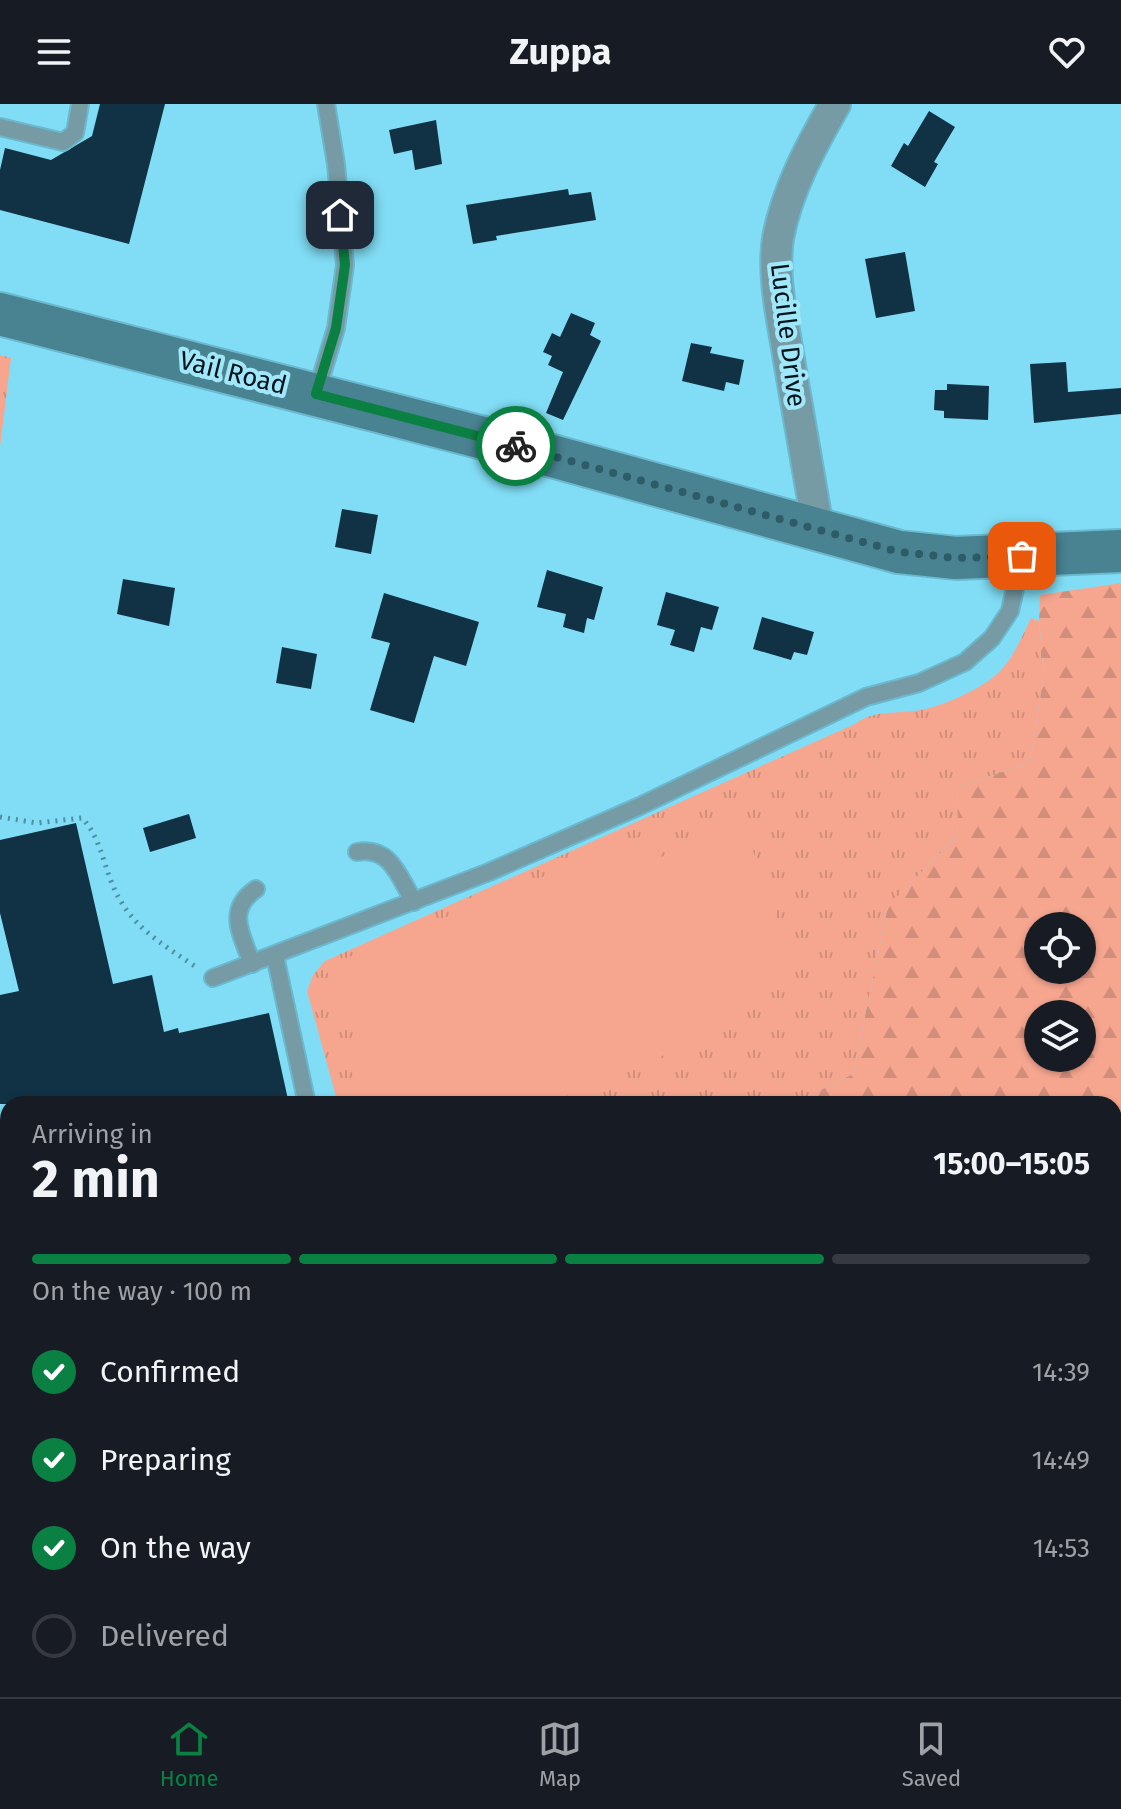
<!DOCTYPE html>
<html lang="en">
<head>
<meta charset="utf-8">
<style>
  :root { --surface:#171b24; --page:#242831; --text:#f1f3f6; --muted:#9ea1a6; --line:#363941; --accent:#0b8043 }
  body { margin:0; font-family:"Fira Sans",sans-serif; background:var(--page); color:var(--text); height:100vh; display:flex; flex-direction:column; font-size:30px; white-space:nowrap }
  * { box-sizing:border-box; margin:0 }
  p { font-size:26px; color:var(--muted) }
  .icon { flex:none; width:44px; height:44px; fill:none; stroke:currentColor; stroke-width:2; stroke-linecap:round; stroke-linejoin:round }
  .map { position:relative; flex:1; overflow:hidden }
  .panel { position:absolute; left:0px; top:992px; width:1122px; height:602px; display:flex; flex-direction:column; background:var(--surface); border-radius:24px 24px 0 0; box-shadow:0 2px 6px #0004 }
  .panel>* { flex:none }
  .controls { position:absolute; left:1024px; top:808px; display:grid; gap:16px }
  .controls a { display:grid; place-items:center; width:72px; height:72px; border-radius:50%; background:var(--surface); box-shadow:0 2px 6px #0004; font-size:40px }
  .pin { position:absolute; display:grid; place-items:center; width:68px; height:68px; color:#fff; margin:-34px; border-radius:16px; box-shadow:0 4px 12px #0006 }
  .courier { position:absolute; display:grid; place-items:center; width:80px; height:80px; margin:-40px; border:6px solid #0b8043; border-radius:50%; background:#fff; color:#222; box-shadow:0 2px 10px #0007 }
  .headline em { font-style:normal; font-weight:700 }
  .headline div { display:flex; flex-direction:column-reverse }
  .headline { display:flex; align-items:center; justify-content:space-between; height:136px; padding:0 32px }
  h1 { font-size:52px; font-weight:700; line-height:60px }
  .bar { display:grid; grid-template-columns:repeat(4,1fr); gap:12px 8px; align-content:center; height:96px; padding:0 32px }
  .bar i { height:10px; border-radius:6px; background:var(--line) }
  .bar .selected { background:var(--accent) }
  .bar p { grid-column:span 4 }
  ol { padding:0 32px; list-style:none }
  li { display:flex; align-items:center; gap:24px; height:88px }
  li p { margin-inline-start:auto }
  li .icon { padding:8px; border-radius:50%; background:var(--accent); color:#fff; stroke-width:4 }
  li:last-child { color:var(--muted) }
  li i { width:44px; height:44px; border:4px solid var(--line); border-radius:50% }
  header { display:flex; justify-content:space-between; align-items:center; height:104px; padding:0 32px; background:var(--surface); font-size:36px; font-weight:700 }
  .tabs { display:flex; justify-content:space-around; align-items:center; height:112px; border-top:2px solid var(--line); background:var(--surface); font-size:22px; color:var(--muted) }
  .tabs a { display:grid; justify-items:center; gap:4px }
  .tabs .selected { color:var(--accent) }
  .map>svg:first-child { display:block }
  .grass { fill:url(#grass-tufts) }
  .forest { fill:url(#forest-firs); fill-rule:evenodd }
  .cemetery { fill:url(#cemetery-stones) }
  .garden { fill:#f6a68f }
  .building { fill:#113244 }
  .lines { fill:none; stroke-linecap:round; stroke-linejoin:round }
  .lane-casing { stroke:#6ab9ce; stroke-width:20 }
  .street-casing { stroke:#6ab9ce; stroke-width:34 }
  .secondary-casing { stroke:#6ab9ce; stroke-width:46 }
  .path { stroke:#4e8e9f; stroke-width:5; stroke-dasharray:2 6; stroke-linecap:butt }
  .lane { stroke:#779ba5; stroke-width:16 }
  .street { stroke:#779ba5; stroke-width:30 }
  .secondary { stroke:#498291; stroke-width:42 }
  .done { stroke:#2d5b67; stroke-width:8; stroke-dasharray:0 14.4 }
  .route { stroke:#0b8043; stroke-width:10 }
  .labels { text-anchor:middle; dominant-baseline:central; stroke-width:8; stroke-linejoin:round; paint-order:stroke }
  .street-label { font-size:26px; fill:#00151b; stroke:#a0e7fa }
</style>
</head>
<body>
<header><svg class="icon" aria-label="menu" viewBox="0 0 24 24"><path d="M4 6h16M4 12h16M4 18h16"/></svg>Zuppa<svg class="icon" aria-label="heart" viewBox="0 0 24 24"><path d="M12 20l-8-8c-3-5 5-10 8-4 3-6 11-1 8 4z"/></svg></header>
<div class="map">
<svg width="1121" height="1593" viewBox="0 0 1121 1593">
  <defs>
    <pattern id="grass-tufts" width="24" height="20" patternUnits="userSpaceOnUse" patternTransform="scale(2)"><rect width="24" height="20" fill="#f6a68f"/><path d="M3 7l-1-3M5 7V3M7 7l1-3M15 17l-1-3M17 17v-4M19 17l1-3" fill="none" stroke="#d18e7b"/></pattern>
    <pattern id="forest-firs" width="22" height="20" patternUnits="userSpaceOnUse" patternTransform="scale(2)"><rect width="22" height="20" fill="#f6a68f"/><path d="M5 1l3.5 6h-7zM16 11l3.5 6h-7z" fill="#d18e7b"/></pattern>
    <pattern id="cemetery-stones" width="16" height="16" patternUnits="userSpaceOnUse" patternTransform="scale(2)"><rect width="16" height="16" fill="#f6a68f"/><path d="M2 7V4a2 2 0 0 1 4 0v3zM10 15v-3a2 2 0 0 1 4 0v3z" fill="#d18e7b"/></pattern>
  </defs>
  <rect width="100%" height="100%" fill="#81ddf5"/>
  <g class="grass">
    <polygon points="0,251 11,254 0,343"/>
    <path d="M1031,514l8,3 5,53 -14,88 -73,26 1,47 -70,71 -35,168 -60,30h-455l-31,-113 6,-16 12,-14 530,-237c19,-14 37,-10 60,-13 15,-2 28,-7 42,-13 48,-22 52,-34 74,-80z"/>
    <polygon points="8,1162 8,1245 0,1247 0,1163"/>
  </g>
  <path class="forest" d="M1121,479v556l-7,3v-38h-321l60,-30 35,-168 70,-71 -1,-47 73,-26 14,-88 -5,-53 1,-26zM1038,822h44v44h-44zM1038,910h44v44h-44z"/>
  <polygon class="cemetery" points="0,1442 8,1453 8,1479 0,1483"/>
  <polygon class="garden" points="744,720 796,873 760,891 722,897 732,923 547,1000 362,1000 351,965 366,959 325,863 651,728 661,753"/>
  <g class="building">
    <polygon points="100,0 165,0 129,140 0,106 0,66 5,44 51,56 92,32"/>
    <polygon points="929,7 955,23 934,58 938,60 925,83 891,62 904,39 908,42"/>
    <polygon points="436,16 442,60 415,66 412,46 394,50 389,26"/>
    <polygon points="568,85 569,91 591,88 596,116 496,132 497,136 473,140 466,101"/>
    <polygon points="905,148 915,207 876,214 865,155"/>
    <polygon points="571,209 595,219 590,231 601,237 563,316 546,309 563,268 548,261 552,252 543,248 552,229 560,233"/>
    <polygon points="691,239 712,243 710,249 744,256 739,281 726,278 724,287 682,277"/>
    <polygon points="1066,258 1068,288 1121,284 1121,310 1034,319 1030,260"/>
    <polygon points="947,280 989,282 988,316 944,314 944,307 934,306 935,286 947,286"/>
    <polygon points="342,405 378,411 371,450 335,443"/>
    <polygon points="547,466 603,483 594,516 587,514 584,529 563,523 566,510 537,503"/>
    <polygon points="123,475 175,484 169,522 117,510"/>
    <polygon points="666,488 719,503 712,526 701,523 694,548 670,541 675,526 657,521"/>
    <polygon points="384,489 479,518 466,562 434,552 414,619 370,606 390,539 371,534"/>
    <polygon points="762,513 814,528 807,551 794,548 791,556 753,545"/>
    <polygon points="282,543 317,550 311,585 276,579"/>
    <polygon points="189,710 196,734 150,748 143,724"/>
    <polygon points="76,719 113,880 152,871 164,928 178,924 179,929 269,909 289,1000 0,1000 0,891 19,887 0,809 0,736"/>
  </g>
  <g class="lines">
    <g class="lane-casing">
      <g id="lane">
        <polyline points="0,23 63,38 75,29 80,0"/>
        <polyline points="316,290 336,224 345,161 336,60 326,0"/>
        <path d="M357,748c34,-6 42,25 57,50"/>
        <polyline points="275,852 307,1000"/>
        <path d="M252,860c-10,-29 -27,-54 4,-75"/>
        <polyline points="213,874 489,768 640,702 866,593 919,579 965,558 992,534 1010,507 1022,453"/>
        <polyline points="1114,1075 1121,1073"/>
        <polyline points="1114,1294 1121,1296"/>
        <polyline points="1114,1555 1121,1557"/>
        <polyline points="824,1593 825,1586"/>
      </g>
    </g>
    <g class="street-casing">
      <g id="street">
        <path d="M818,424c-10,-56 -19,-112 -29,-168 -6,-39 -17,-82 -11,-122 9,-48 33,-92 57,-134"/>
        <polyline points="0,1149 8,1148"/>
        <polyline points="0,1367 8,1377"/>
        <polyline points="0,1496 8,1492"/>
        <polyline points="427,1586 435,1593"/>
        <polyline points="298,1593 312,1586"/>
      </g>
    </g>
    <g class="secondary-casing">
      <polyline id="secondary" points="0,210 534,347 899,448 956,454 1121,447"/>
    </g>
    <path class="path" d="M0,713l37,6 45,-5c17,18 20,40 29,63 17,45 50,62 88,88"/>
    <use href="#lane" class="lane"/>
    <use href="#street" class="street"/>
    <use href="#secondary" class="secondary"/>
  </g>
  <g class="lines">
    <polyline class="done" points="516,342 899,448 956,454 1022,452"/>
    <polyline class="route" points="340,111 345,161 336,224 316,290 516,342"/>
  </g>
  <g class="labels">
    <g class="street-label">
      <text transform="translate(788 231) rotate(83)">Lucille Drive</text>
      <text transform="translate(233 269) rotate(14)">Vail Road</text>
    </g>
  </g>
</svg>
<div class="controls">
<a><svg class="icon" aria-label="locate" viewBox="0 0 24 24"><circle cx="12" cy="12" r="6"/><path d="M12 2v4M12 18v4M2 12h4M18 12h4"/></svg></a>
<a><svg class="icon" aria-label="layers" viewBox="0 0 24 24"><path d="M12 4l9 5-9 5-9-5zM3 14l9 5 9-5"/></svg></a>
</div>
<div class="pin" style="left:1022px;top:452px;background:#ea580c"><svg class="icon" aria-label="bag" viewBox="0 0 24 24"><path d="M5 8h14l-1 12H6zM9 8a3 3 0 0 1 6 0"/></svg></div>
<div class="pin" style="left:340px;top:111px;background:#1f2937"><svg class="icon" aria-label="home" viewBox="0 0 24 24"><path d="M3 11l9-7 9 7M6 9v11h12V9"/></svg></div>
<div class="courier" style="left:516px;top:342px"><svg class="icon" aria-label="bike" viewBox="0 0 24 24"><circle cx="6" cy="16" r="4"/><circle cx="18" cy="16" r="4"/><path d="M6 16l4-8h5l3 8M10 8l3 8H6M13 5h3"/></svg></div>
<section class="panel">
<div class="headline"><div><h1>2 min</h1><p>Arriving in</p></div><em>15:00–15:05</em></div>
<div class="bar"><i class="selected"></i><i class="selected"></i><i class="selected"></i><i></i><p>On the way · 100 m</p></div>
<ol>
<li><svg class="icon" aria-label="check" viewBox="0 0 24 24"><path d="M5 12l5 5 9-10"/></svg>Confirmed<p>14:39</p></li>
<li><svg class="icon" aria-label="check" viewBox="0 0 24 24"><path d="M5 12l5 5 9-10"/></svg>Preparing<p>14:49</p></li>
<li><svg class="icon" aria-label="check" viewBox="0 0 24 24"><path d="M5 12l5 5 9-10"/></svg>On the way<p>14:53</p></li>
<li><i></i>Delivered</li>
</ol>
</section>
</div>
<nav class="tabs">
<a class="selected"><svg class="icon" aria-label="home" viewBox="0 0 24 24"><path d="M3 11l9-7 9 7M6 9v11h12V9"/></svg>Home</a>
<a><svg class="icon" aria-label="map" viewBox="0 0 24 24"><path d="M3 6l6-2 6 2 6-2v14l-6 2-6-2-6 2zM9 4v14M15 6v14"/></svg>Map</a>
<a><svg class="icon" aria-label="saved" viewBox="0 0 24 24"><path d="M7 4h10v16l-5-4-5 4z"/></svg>Saved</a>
</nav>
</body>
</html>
